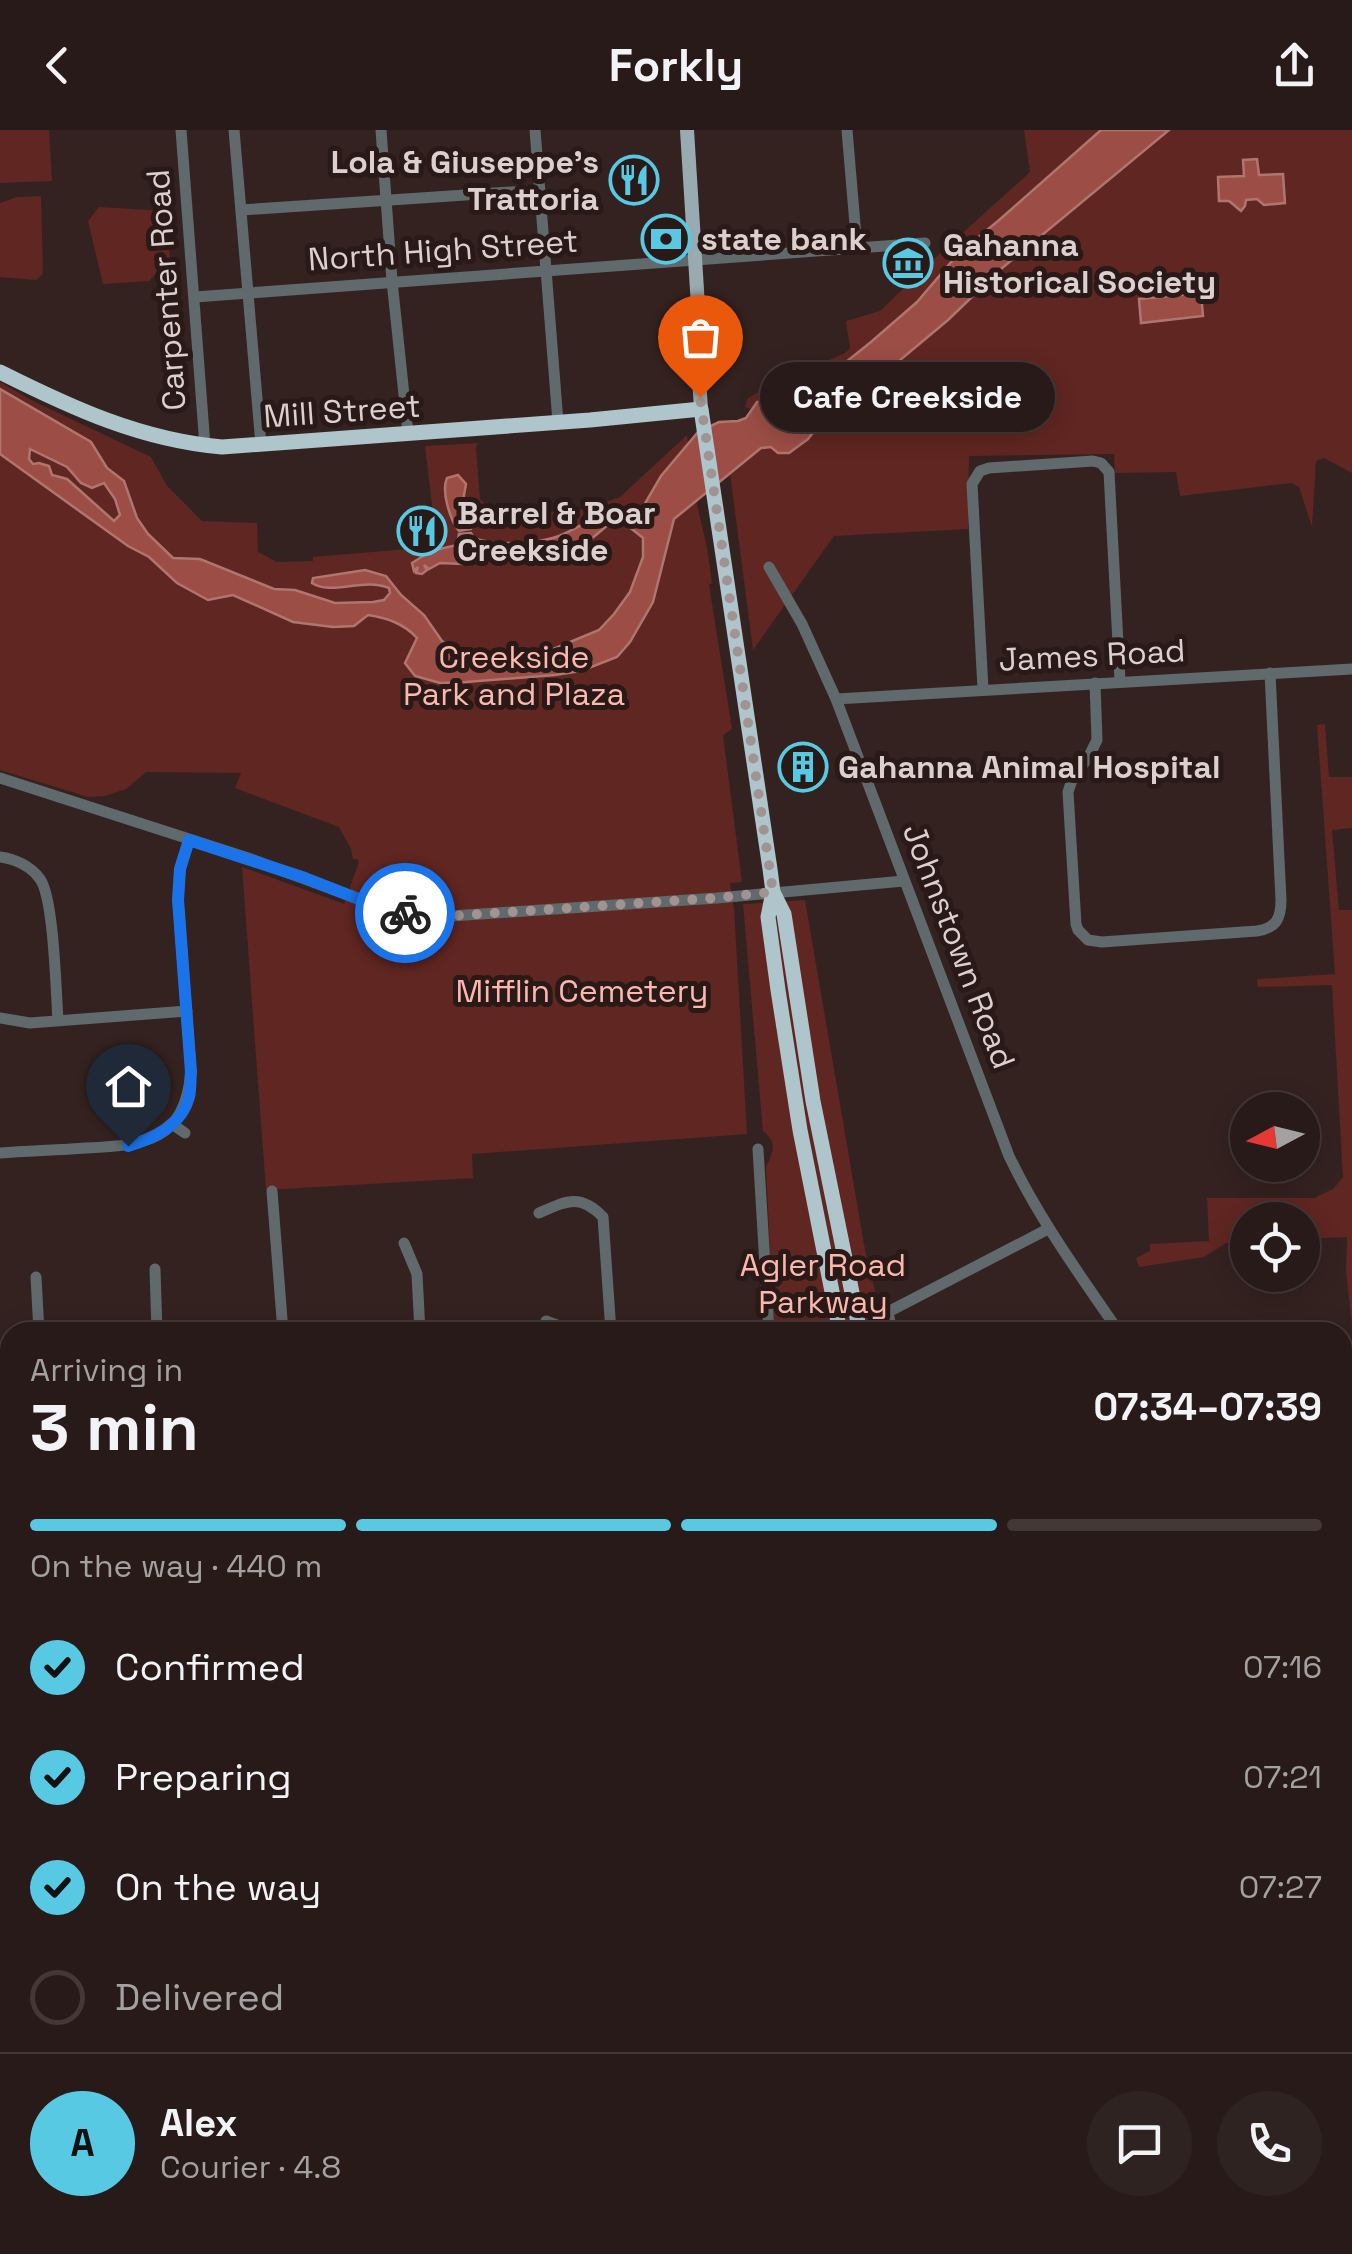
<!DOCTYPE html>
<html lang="en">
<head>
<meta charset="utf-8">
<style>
  :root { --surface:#271a18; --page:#2f2321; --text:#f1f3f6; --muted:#a4a1a2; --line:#433837; --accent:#58c9e3 }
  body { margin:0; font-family:"Space Grotesk",sans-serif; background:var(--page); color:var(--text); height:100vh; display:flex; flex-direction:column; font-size:38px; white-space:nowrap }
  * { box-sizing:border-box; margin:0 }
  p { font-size:32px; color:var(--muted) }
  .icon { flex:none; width:55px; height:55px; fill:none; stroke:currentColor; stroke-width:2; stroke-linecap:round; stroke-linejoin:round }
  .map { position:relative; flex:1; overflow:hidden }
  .drawer { position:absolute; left:0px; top:1192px; width:1352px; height:932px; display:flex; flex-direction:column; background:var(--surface); border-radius:30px 30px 0 0; box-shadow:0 5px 25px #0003,0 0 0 2px var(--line) }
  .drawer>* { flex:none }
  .needle { width:65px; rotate:263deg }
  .controls { position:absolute; left:1230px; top:962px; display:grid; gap:20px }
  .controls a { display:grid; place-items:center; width:90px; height:90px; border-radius:50%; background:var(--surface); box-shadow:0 5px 25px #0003,0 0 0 2px var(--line); font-size:50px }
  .pin { position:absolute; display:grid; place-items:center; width:85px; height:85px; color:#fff; margin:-102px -42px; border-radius:50% 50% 50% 0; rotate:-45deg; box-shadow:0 0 10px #0007 }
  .pin .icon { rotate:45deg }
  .courier { position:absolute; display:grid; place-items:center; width:100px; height:100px; margin:-50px; border:8px solid #1a73e8; border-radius:50%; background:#fff; color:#222; box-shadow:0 2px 12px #0007 }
  .bubble { position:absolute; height:70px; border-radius:35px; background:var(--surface); box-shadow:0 5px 25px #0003,0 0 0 2px var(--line); font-size:32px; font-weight:700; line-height:70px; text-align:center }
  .overview em { font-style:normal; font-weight:700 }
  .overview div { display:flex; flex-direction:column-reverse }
  .overview { display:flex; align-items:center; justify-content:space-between; height:170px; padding:0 30px }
  h1 { font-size:65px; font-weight:700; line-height:75px }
  .bar { display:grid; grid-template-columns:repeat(4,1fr); gap:15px 10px; align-content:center; height:120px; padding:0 30px }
  .bar i { height:12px; border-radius:8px; background:var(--line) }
  .bar .current { background:var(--accent) }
  .bar p { grid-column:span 4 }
  .line { display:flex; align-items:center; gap:25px; padding:0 30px; border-top:2px solid var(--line) }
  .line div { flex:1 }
  .round { display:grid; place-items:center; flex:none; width:105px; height:105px; border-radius:52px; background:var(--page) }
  ol { padding:0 30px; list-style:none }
  li { display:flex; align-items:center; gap:30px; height:110px }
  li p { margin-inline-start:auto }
  li .icon { padding:10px; border-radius:50%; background:var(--accent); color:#111; stroke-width:4 }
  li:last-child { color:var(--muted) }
  li i { width:55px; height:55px; border:5px solid var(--line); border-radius:50% }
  header { display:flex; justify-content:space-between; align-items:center; height:130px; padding:0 30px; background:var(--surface); font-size:45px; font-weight:700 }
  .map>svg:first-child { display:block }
  .green { fill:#602621 }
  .water { fill:#9c4e46; stroke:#af756f; stroke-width:2.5; fill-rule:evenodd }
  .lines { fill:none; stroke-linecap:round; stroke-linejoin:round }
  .minor { stroke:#60696b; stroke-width:11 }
  .major { stroke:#97abb0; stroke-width:14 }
  .highway { stroke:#adc5cb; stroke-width:15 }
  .done { stroke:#a19391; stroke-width:10; stroke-dasharray:0 18 }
  .route { stroke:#1a73e8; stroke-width:12 }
  .labels { text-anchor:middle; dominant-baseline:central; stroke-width:10; stroke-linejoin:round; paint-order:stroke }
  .poi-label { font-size:32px; font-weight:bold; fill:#dcd0ce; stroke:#291917; text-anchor:start }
  .street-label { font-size:32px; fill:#dcd0ce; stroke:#291917 }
  .park-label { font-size:32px; fill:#fcb8af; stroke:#291917 }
</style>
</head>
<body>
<header><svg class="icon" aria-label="back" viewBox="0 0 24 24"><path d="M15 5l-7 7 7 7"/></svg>Forkly<svg class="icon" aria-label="share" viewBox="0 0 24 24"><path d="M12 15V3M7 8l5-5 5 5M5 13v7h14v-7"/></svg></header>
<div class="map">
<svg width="1352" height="2124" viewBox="0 0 1352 2124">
  <rect width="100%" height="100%" fill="#342220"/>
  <g class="green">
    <polygon points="0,0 49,0 52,51 0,53"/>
    <polygon points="1024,0 1101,0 998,91 958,124 917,172 871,212 846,232 813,248 792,263 763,269 757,272 751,279 745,277 748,268 771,255 845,223 850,218 846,191 880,181 935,128 1030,42"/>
    <polygon points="1169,0 1352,0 1352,343 1324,328 1316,331 1312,397 1299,357 1291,353 1180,366 1176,342 1115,343 1114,324 969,326 968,399 834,406 753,520 730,343 761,318 837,272 843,265"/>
    <polygon points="41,66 43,144 36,150 0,147 0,73 17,67"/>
    <polygon points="99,77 166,81 170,128 149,151 103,154 88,91"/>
    <polygon points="0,252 31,270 151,327 167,356 202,391 257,393 258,422 277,432 313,431 313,427 408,419 421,414 421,410 437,408 444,402 434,391 425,316 478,313 476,318 480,369 491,380 524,377 526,384 586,379 620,367 687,305 696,370 707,418 712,453 709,455 732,599 723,605 742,752 730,753 734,778 747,1004 472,1024 473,1048 266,1060 242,737 344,774 359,732 357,729 353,729 351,719 339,697 235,658 241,643 146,642 126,659 105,666 88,667 0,640 0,324 128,416 149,427 177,453 232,465 269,482 295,460 274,459 200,429 173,428 148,404 137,388 124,351 107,338 91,312 0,259"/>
    <polygon points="29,319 68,337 81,353 92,358 104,353 115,369 121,384 115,391 67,349 52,345 33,335 29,329"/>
    <polygon points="1325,594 1329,647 1352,647 1352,698 1332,700 1339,780 1352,780 1352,1195 1346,1142 1347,1107 1303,1109 1302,1090 1248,1090 1247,1112 1226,1113 1204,1127 1139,1137 1136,1128 1150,1121 1150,1114 1209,1111 1207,1068 1314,1068 1333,1059 1343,1047 1332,855 1258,857 1257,849 1335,844 1317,595"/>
    <path d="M805,770l60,350 20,82h-111l-8,-165c7,-15 12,-24 -3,-36l-20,-227z"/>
    <polygon points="1352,1220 1352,1312 1343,1313 1343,1221"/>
    <polygon points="1352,1416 1352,1513 1343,1501 1343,1417"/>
    <polygon points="1072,2115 1168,2115 1168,2124 1074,2124"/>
  </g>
  <g class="water">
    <path d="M1101,0h68l-168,139 -53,51 -49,41 -56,34 -35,44 -19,14h-11l-7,-6 -10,1 -87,71 -21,83 -23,40 -13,15 -36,14 -26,4 -89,7 -26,1 -25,-7 -10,-13 12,-25c-14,-15 -30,-20 -49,-23l-14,11 -21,1 -40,-5 -60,-27 -25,5 -31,-17 -28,-26 -21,-11 -128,-92v-65l91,53 16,26 17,13 13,37 11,16 25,24 27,1 74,30 21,1 40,13 38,-1 11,-2 6,-7 -1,-5c-25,-11 -58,8 -77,-5l1,-5 52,-8 21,6 15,19 23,20 18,26 23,15 28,5 33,-10 20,1 53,-22 15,-16 16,-22 13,-35v-19c-8,-6 -20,-18 -29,-18l-42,35 -9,3 -62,4 -23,-6 -15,8 -23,-1 -11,6 -5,-4 3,5 -5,4 -6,-1 2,-6 -4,4 -2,-8 19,-12 26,-6 2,-11 12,-1 3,5c19,8 65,6 85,-2 30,-12 45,-31 81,-24l21,-36 37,-44 21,-10 19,-1 8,-3 11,-16 35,-9 21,-15 33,-16 25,-20 46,-40 41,-48 40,-33zM30,319l37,18 14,16 11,5 12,-5 11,16 5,16 -6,6 -47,-42 -15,-4 -3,-9 -10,-3 -6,1 -4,-5z"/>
    <polygon points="1257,29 1259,45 1283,44 1285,73 1264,75 1257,69 1246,70 1245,76 1241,81 1229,71 1219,71 1218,47 1244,46 1243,30"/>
    <polygon points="1201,163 1203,186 1141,193 1139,169"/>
    <path d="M458,345l8,9 -4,22c5,9 12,12 9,23l-12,2c-9,-11 -18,-40 -12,-53z"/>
  </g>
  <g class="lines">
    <g class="minor">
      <polyline points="181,0 205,316"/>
      <polyline points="234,0 261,315"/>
      <polyline points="381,0 392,151 408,303"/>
      <polyline points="535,0 558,292"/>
      <polyline points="847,0 857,118"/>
      <polyline points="241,80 540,60"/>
      <polyline points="195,167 925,113"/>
      <path d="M769,437l33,57 34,75 173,457c30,63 71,119 110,176"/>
      <path d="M1095,553l2,57 -9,18 -15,19 -5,15 8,132 2,6 10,10 14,2 155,-11c19,-3 24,-12 24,-31l-11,-227"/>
      <polyline points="983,559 972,354 980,341 989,338 1093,331 1101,333 1109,342 1120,551"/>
      <polyline points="836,569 1352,539"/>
      <polyline points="0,648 248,728 391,781 413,785 452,786 717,768 904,751"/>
      <path d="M0,727c15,2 31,9 40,22 14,19 16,114 18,141"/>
      <polyline points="0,888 30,893 187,881"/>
      <polyline points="172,994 185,1003"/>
      <polyline points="758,1019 769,1202"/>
      <path d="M0,1023c29,-2 58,-3 86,-5 61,-3 98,-7 105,-76l-13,-172 2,-31 9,-29"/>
      <polyline points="272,1061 283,1202"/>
      <path d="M539,1083c27,-12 41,-20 64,4l8,115"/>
      <polyline points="404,1113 417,1144 420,1202"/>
      <polyline points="155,1139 157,1202"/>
      <polyline points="36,1147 39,1202"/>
      <polyline points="546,1191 562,1197 610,1197"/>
      <polyline points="892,1202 888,1182 1048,1099"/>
      <polyline points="0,1243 10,1243"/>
      <polyline points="0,1399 10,1399"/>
      <polyline points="1342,1685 1352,1680"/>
      <polyline points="0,1798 10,1789"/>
      <polyline points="0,1857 10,1863"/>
      <polyline points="0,2002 10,2001"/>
      <polyline points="1342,2016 1349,2124"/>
      <polyline points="542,2115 547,2124"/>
      <polyline points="673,2115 674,2124"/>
      <polyline points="76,2124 98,2122 107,2124"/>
      <polyline points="158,2124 160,2115"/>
      <polyline points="430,2124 438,2115"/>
      <polyline points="835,2124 925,2119 947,2124"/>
    </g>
    <g class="major">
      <polyline points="687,0 698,176 698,233 701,279"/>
      <polyline points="1342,1508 1352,1521"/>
      <polyline points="0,1543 10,1542"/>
      <polyline points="825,2115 826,2124"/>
    </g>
    <g class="highway">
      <path d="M0,242c72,36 141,68 222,75l368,-27 111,-11 69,460 3,23 -5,25 10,73 22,140 40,202"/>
      <polyline points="773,762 784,784 813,971 860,1202"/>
      <polyline points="1035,2115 1037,2124"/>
      <polyline points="1051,2115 1053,2124"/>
      <polyline points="1063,2115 1066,2124"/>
    </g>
  </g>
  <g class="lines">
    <polyline class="done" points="405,783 452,786 716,768 773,762 700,267"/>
    <path class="route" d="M128,1016c26,-8 53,-20 61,-49 2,-8 1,-17 2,-25l-13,-172 2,-31 9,-29 116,38 69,27 31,8"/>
  </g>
  <defs>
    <g id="restaurant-ring" transform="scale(2.5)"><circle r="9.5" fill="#291917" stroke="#58c9e3" stroke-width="1.5"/><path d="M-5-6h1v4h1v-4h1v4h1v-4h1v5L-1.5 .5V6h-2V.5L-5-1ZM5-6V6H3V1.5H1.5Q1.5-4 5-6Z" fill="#58c9e3"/></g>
    <g id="bank-ring" transform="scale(2.5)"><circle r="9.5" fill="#291917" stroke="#58c9e3" stroke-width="1.5"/><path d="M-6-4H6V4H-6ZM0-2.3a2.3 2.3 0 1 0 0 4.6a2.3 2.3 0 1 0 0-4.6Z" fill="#58c9e3"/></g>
    <g id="museum-ring" transform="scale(2.5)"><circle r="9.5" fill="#291917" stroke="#58c9e3" stroke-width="1.5"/><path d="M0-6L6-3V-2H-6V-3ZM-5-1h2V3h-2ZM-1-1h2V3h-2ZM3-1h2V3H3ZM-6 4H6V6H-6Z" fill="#58c9e3"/></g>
    <g id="building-ring" transform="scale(2.5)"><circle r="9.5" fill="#291917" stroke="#58c9e3" stroke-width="1.5"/><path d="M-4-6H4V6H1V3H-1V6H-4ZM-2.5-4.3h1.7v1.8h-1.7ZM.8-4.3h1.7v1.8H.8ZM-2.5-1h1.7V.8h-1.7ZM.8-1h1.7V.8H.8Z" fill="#58c9e3"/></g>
  </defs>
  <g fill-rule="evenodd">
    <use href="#restaurant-ring" x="634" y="50"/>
    <use href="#bank-ring" x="666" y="109"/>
    <use href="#museum-ring" x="908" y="133"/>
    <use href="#restaurant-ring" x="422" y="401"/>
    <use href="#building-ring" x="803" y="637"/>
  </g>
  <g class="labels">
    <g class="poi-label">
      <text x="599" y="32" text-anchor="end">Lola &amp; Giuseppe's<tspan x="599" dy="37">Trattoria</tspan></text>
      <text x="701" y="109">state bank</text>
      <text x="943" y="115">Gahanna<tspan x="943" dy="37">Historical Society</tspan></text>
      <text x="457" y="383">Barrel &amp; Boar<tspan x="457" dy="37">Creekside</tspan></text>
      <text x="838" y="637">Gahanna Animal Hospital</text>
    </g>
    <g class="street-label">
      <text transform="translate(443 120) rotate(-4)">North High Street</text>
      <text transform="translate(166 160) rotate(-94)">Carpenter Road</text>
      <text transform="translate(342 281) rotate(-4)">Mill Street</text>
      <text transform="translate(1092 525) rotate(-3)">James Road</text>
      <text transform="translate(959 816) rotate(69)">Johnstown Road</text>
    </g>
    <g class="park-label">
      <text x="514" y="527">Creekside<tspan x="514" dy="37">Park and Plaza</tspan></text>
      <text x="582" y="861">Mifflin Cemetery</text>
      <text x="823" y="1135">Agler Road<tspan x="823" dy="37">Parkway</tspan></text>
    </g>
  </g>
</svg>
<div class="controls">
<a><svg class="needle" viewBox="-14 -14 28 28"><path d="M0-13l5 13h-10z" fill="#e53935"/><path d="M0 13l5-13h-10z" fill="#a4a1a2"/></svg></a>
<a><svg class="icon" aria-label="locate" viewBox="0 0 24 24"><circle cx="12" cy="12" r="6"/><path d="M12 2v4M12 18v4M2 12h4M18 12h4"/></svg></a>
</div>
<div class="pin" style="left:700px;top:267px;background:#ea580c"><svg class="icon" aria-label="bag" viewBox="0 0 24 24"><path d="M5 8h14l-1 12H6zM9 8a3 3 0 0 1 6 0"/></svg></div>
<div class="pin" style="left:128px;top:1016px;background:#1f2937"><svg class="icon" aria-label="home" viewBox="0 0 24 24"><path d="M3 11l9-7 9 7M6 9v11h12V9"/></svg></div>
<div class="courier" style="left:405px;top:783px"><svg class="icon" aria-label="bike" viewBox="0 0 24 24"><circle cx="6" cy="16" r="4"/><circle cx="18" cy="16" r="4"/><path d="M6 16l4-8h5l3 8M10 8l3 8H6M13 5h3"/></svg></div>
<div class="bubble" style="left:760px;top:232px;width:295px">Cafe Creekside</div>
<section class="drawer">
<div class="overview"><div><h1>3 min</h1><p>Arriving in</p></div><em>07:34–07:39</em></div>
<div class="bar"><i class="current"></i><i class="current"></i><i class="current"></i><i></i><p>On the way · 440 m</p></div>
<ol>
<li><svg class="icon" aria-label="check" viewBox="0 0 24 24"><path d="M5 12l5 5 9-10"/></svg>Confirmed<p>07:16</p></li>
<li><svg class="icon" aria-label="check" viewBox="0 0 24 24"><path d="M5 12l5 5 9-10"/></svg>Preparing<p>07:21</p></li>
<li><svg class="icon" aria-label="check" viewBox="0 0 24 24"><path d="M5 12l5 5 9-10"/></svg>On the way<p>07:27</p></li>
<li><i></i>Delivered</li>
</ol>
<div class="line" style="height:180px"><b class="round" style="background:var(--accent);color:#111">A</b><div><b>Alex</b><p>Courier · 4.8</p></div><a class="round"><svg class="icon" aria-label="chat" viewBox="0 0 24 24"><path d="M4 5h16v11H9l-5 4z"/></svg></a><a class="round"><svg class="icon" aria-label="phone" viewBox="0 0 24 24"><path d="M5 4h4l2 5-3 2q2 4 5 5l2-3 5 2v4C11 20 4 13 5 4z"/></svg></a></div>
</section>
</div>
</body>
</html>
